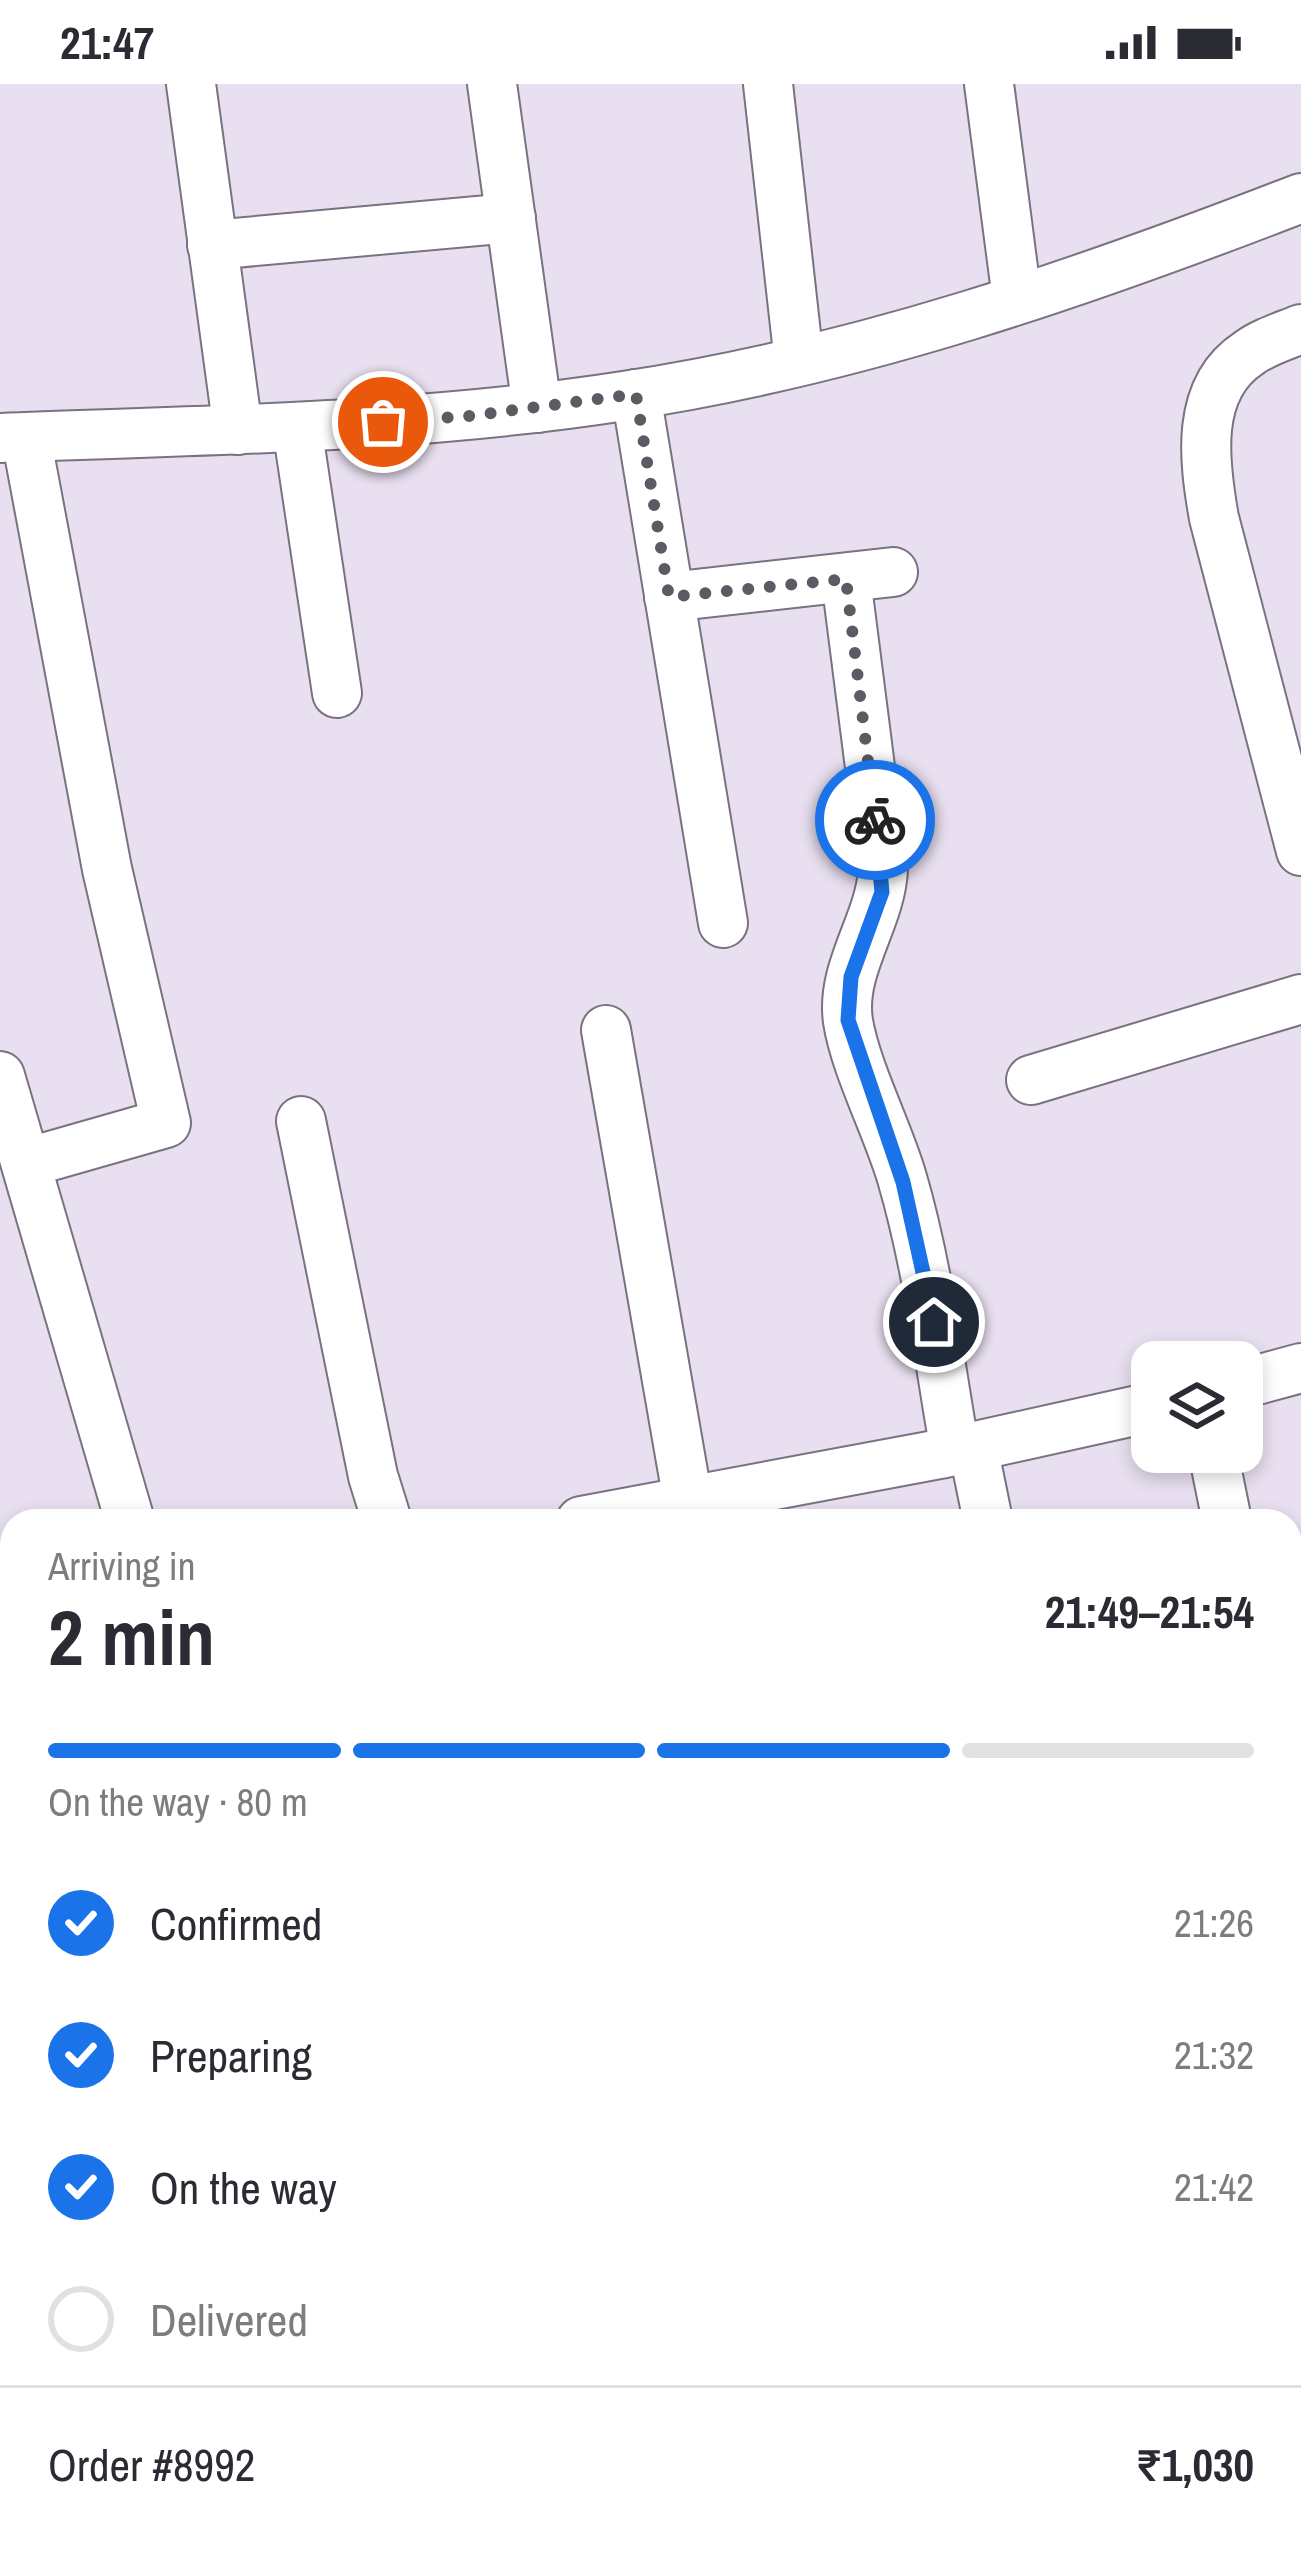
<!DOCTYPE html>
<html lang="en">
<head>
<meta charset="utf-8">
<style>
  :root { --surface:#fff; --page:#f7f7f7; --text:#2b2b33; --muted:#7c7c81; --line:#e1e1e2; --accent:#1a73e8 }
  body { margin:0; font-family:"Archivo Narrow",sans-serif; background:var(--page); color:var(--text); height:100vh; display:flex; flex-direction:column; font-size:45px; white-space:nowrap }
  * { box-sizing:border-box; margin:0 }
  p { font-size:39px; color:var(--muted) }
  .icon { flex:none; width:66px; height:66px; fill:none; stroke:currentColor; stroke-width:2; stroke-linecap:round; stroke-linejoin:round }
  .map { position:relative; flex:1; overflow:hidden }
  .sheet { position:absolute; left:0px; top:1425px; width:1302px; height:1059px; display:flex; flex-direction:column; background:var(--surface); border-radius:36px 36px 0 0; box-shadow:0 6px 18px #0003 }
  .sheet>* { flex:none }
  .fabs { position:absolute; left:1131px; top:1257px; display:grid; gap:24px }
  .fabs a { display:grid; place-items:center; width:132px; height:132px; border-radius:24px; background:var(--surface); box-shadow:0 6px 18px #0003; font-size:60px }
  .pin { position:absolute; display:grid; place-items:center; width:102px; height:102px; color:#fff; margin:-51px; border:6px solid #fff; border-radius:50%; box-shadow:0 3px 12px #0007 }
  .courier { position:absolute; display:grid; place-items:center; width:120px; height:120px; margin:-60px; border:9px solid #1a73e8; border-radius:50%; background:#fff; color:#222; box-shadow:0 3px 15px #0007 }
  .head em { font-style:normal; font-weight:700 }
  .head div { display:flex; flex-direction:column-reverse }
  .head { display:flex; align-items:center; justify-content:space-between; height:204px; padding:0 48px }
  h1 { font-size:78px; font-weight:700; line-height:90px }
  .bar { display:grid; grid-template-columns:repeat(4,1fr); gap:18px 12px; align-content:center; height:144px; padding:0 48px }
  .bar i { height:15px; border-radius:9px; background:var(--line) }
  .bar .selected { background:var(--accent) }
  .bar p { grid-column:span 4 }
  .line { display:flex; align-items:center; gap:30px; padding:0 48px; border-top:3px solid var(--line) }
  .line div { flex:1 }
  ol { padding:0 48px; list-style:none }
  li { display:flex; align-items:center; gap:36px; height:132px }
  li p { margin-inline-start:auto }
  li .icon { padding:12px; border-radius:50%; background:var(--accent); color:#fff; stroke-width:4 }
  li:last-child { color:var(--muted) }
  li i { width:66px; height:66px; border:6px solid var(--line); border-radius:50% }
  .status { display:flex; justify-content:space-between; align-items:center; height:84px; padding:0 60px; background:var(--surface); direction:ltr }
  .status svg { height:33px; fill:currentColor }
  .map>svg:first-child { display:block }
  .built { fill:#dfd3ea }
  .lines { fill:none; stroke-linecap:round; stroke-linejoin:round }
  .minor-casing { stroke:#7a7281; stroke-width:52 }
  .minor { stroke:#fff; stroke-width:48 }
  .done { stroke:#5e5962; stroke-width:12; stroke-dasharray:0 21.6 }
  .route { stroke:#1a73e8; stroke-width:15 }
</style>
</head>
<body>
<div class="status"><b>21:47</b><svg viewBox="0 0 49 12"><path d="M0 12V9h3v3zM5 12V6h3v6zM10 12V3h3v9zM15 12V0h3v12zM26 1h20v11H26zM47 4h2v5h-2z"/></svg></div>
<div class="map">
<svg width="1301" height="2483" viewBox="0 0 1301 2483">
  <rect width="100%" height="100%" fill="#e8dff0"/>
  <polygon class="built" points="12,2322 12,2472 128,2472 132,2483 0,2483 0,2325"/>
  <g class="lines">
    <g class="minor-casing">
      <g id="minor">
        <polyline points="191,0 238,346"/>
        <polyline points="492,0 537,324"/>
        <polyline points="768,0 799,277"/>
        <polyline points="989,0 1017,215"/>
        <polyline points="212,161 511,134"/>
        <path d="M1301,245c-17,7 -37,13 -52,24 -55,36 -45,109 -35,165l87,333"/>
        <polyline points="636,310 723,839"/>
        <polyline points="297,343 337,609"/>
        <path d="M0,354c208,-8 417,-10 624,-42 233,-35 458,-113 677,-198"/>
        <path d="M846,495l37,290c-2,51 -43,100 -35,152 7,46 40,109 54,157 26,89 37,181 53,273"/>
        <polyline points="669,513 893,488"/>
        <polyline points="606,946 688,1417"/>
        <polyline points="0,992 130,1437"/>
        <polyline points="1031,996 1301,915"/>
        <polyline points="301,1037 373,1392 387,1437"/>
        <polyline points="26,1079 166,1039 107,785 26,353"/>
        <polyline points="1242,1300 1301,1284"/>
        <polyline points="973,1363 988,1437"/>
        <polyline points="1213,1368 1227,1437"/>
        <polyline points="581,1437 940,1370 1152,1323"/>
        <polyline points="0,1529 12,1527"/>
        <polyline points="1290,1918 1301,1921"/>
        <polyline points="0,2266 12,2269"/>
        <polyline points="214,2472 217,2483"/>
        <polyline points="738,2472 742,2483"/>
        <polyline points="830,2483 853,2475"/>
      </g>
    </g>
    <use href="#minor" class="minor"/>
  </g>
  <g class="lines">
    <polyline class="done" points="383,338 469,332 636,310 669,513 846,495 875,736"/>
    <polyline class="route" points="875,736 882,808 851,893 848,936 903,1098 934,1238"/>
  </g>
</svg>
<div class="fabs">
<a><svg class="icon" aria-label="layers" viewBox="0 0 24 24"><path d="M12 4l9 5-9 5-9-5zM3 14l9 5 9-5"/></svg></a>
</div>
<div class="pin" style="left:383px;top:338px;background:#ea580c"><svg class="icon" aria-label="bag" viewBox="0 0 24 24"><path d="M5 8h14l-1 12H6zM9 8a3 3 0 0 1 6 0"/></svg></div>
<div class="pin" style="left:934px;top:1238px;background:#1f2937"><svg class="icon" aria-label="home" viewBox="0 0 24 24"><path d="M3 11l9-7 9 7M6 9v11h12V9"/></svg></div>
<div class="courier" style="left:875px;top:736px"><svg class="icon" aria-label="bike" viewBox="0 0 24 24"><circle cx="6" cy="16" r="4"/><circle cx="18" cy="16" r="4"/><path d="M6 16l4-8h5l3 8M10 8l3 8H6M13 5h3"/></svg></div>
<section class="sheet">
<div class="head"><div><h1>2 min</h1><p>Arriving in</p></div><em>21:49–21:54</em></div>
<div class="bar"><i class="selected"></i><i class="selected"></i><i class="selected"></i><i></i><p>On the way · 80 m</p></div>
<ol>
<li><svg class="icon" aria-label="check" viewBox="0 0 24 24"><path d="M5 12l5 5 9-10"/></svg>Confirmed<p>21:26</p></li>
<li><svg class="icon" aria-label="check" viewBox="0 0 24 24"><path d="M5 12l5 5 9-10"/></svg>Preparing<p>21:32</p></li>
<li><svg class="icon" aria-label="check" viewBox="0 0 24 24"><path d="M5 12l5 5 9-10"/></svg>On the way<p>21:42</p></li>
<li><i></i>Delivered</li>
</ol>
<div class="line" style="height:156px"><div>Order #8992</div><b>₹1,030</b></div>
</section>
</div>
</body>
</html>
